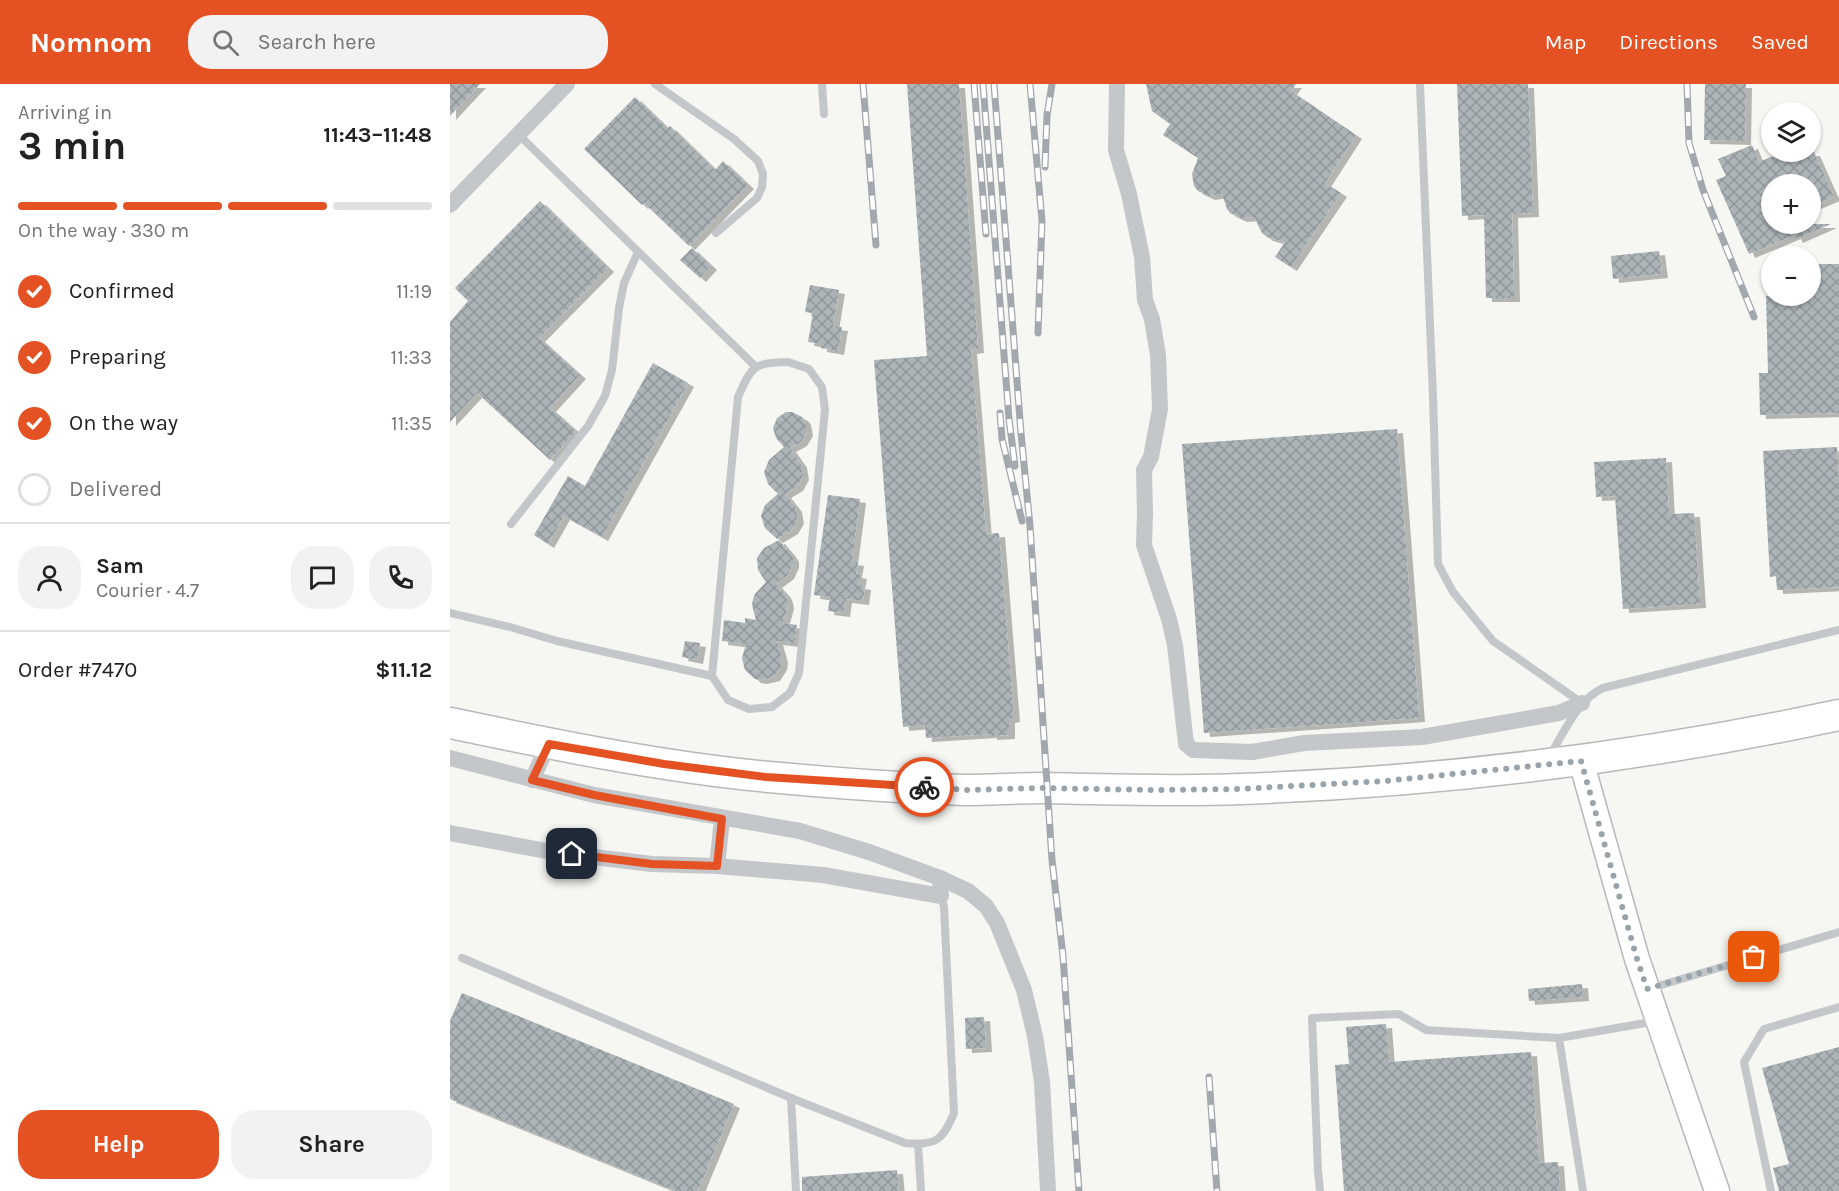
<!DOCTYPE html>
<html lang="en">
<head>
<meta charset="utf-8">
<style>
  :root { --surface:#fff; --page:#f2f2f2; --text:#222; --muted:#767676; --line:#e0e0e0; --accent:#e45224 }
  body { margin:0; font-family:Karla,sans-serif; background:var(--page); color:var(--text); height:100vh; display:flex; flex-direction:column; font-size:22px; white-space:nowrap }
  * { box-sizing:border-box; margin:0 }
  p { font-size:20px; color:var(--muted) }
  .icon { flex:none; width:33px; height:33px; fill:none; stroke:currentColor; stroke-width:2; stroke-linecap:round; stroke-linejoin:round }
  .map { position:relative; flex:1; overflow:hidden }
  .drawer { display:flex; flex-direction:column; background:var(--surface); width:450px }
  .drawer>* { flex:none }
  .controls { position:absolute; left:1311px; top:18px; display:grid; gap:12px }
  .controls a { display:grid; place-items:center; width:60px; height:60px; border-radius:50%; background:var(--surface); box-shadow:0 2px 4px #0004; font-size:30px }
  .pin { position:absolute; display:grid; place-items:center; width:51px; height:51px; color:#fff; margin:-26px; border-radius:12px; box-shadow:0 3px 9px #0006 }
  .courier { position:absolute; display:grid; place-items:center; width:60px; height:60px; margin:-30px; border:4px solid #e45224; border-radius:50%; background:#fff; color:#222; box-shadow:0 2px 8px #0007 }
  .head em { font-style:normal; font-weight:700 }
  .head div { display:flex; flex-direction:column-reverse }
  .head { display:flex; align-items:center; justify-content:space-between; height:102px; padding:0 18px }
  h1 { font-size:39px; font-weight:700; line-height:45px }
  .bar { display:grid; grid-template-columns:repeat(4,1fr); gap:9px 6px; align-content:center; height:72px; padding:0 18px }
  .bar i { height:8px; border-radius:4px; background:var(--line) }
  .bar .current { background:var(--accent) }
  .bar p { grid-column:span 4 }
  .line { display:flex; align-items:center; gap:15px; padding:0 18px; border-top:2px solid var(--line) }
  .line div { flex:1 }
  .round { display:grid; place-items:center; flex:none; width:63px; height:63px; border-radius:24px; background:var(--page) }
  ol { padding:0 18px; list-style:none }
  li { display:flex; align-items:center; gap:18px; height:66px }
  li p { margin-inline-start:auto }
  li .icon { padding:6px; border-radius:50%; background:var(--accent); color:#fff; stroke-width:4 }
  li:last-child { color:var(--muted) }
  li i { width:33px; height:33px; border:3px solid var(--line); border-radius:50% }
  .primary-button { display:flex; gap:12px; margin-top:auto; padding:12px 18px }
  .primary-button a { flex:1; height:69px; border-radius:24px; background:var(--accent); color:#fff; font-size:24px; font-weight:700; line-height:69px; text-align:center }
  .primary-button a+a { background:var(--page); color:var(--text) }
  header { display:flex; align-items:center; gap:36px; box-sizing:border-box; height:84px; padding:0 30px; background:var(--accent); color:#fff }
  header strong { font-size:28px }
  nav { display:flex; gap:33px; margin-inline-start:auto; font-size:21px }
  .search { width:420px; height:54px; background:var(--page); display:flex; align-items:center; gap:15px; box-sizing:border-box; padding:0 21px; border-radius:24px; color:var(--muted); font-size:22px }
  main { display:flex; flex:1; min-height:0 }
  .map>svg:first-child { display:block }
  .building { fill:url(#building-cross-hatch); filter:url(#shadow) }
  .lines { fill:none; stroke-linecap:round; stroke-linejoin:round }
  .secondary-casing { stroke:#b3b9bd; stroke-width:27 }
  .highway-casing { stroke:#b6b9bc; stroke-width:33 }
  .lane { stroke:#c3c7ca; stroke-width:8 }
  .street { stroke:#c3c7ca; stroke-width:16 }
  .secondary { stroke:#fff; stroke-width:24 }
  .highway { stroke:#fff; stroke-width:30 }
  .rail-casing { stroke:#a2a8ad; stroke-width:7 }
  .rail { stroke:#fff; stroke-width:4.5; stroke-dasharray:14; stroke-linecap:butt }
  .done { stroke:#98a3aa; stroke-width:6; stroke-dasharray:0 10.8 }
  .route { stroke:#e45224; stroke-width:8 }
</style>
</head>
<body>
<header>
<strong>Nomnom</strong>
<div class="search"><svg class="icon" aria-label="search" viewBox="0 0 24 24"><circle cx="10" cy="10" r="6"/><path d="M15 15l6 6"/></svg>Search here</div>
<nav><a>Map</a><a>Directions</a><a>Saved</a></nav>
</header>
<main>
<section class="drawer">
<div class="head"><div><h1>3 min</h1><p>Arriving in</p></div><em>11:43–11:48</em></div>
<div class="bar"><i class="current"></i><i class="current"></i><i class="current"></i><i></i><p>On the way · 330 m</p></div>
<ol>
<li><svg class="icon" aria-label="check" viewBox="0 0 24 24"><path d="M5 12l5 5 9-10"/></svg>Confirmed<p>11:19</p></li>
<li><svg class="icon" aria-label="check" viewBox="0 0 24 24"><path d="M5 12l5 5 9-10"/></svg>Preparing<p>11:33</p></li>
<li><svg class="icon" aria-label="check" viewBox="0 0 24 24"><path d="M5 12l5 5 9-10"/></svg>On the way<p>11:35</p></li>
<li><i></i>Delivered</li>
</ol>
<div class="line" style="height:108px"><a class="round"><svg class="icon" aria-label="person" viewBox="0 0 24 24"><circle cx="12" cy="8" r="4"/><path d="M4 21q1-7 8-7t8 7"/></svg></a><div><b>Sam</b><p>Courier · 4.7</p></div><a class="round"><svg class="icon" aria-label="chat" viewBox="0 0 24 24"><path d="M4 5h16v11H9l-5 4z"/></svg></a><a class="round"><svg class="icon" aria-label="phone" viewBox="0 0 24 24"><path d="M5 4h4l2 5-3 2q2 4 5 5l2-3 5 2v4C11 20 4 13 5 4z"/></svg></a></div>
<div class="line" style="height:78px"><div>Order #7470</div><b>$11.12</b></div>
<div class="primary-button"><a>Help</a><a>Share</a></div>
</section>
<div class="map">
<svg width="1389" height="1107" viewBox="0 0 1389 1107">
  <defs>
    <pattern id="building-cross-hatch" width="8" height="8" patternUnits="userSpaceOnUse" patternTransform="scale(1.5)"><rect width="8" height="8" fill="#acb4b8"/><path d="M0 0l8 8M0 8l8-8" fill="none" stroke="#90979b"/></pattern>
    <filter id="shadow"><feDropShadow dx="6" dy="4" stdDeviation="0" flood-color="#0004"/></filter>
  </defs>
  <rect width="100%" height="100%" fill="#f6f6f2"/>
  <g class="building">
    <polygon points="0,0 30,0 0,32"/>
    <polygon points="457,0 509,0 528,265 521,266 536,450 549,449 564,634 559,635 559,651 541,652 541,650 476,654 475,641 453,643 424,276 477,272"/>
    <polygon points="696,0 846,0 841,7 906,51 875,99 891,109 841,183 825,173 835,158 817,153 812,149 804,133 791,134 780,129 777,125 772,110 759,112 748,107 744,102 742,90 748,74 713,51 720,40 702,27"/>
    <polygon points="1007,0 1078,0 1083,129 1062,130 1064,214 1036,214 1034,131 1012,132"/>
    <polygon points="1255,0 1296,0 1295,57 1254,56"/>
    <polygon points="185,13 217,44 220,42 265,86 273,77 298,101 239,162 194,119 192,121 134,65"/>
    <polygon points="1302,61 1309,78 1333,68 1364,68 1384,113 1360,123 1360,100 1322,100 1322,140 1381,140 1347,155 1345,151 1299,170 1266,96 1276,92 1268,75"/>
    <polygon points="90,117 158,184 89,254 130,291 100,324 126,347 100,376 27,309 0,338 0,238 18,217 5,204"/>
    <polygon points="242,164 261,182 250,194 230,176"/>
    <polygon points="1209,167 1212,190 1163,195 1161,172"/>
    <polygon points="1360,180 1389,180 1389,329 1310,331 1309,289 1318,289 1316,212 1360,212"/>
    <polygon points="360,201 389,206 383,242 392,243 388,267 371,264 371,260 358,258 363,229 355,228"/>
    <polygon points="203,279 238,299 152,453 114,432 98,460 84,451 118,392 135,402"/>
    <polygon points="336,328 342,328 352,333 355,337 357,348 351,358 340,364 351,380 353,392 347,403 335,410 346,424 348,436 342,446 327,455 315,444 311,432 315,421 328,410 318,400 314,388 319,376 334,363 326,354 323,344 327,334"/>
    <polygon points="947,345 969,634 754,649 732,360"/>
    <polygon points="1387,363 1389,400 1389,503 1327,506 1326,492 1320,493 1313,367"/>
    <polygon points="1216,374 1219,430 1244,429 1250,520 1173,525 1165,412 1146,413 1144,378"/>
    <polygon points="378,411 410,415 402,477 408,478 406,490 411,491 409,501 415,502 413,517 396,515 394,529 378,527 380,513 364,511"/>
    <polygon points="329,456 340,469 343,474 343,480 338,491 326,500 335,510 337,515 338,521 333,539 347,541 344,559 327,557 332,575 331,582 324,593 311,596 305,595 295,586 292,574 296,560 272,557 274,536 295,539 295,534 306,536 302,521 303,515 305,510 316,498 308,486 307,474 314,464"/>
    <polygon points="235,557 250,559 247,576 232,573"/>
    <polygon points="1132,900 1133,913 1079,917 1078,905"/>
    <polygon points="12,909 284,1020 248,1107 226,1107 0,1015 0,937"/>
    <polygon points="534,933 536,964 516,965 515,934"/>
    <polygon points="936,940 939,978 1081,968 1089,1079 1108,1078 1110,1107 894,1107 885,981 899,980 896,943"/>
    <polygon points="1389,963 1389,1107 1329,1107 1323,1084 1339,1080 1312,984"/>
    <polygon points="447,1086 449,1107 352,1107 352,1093"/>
  </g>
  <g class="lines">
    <g class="secondary-casing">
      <polyline id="secondary" points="1131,677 1187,875 1267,1107"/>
    </g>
    <g class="highway-casing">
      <path id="highway" d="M0,639c105,22 212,44 319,54 65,6 131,11 196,13 26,0 52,-2 78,-2 65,1 131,4 197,1 201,-7 402,-32 599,-74"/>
    </g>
    <g class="lane">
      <polyline points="205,0 284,55 308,77 313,90 312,103 307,114 266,149"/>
      <polyline points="372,0 374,30"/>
      <polyline points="970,0 983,313 988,480 1003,508 1043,557 1132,619"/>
      <polyline points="68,50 306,283"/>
      <path d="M338,278l21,7 13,18 3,23 -26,263 -9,20 -18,14 -23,2 -21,-9 -16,-24 26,-279c14,-32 16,-34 50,-35z"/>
      <polyline points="61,440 138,342 155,312 162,286 169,224 174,199 188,168"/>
      <polyline points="0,529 60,543 107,557 262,592"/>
      <path d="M1099,673c15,-24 28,-57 54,-69l236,-58"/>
      <path d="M12,874l329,140 114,45c31,3 38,-3 49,-30l-10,-206 -3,-11"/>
      <polyline points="1198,905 1389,848"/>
      <polyline points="1109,954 1133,1107"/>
      <polyline points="341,1014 346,1107"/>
      <polyline points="468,1060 471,1107"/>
      <polyline points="870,1107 868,1087 862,934 949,930 976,946 1109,954 1207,937"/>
      <polyline points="1321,1107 1294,978 1314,945 1389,923"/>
    </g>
    <g class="street">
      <polyline points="667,0 666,66 679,110 692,173 695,216 702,235 708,271 710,325 701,373 694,386 695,429 694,461 719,535 725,561 736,660 743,666 802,668 854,659 972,653 1109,629 1132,619"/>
      <polyline points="0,121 117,0"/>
      <polyline points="0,674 144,711 350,747 419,768 490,794 491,812 373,791 267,782 202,780 102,768 0,749"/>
      <polyline points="82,696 99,659"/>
      <polyline points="267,782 272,735"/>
      <polyline points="490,794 518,807 536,822 547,839 574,906 585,952 592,998 598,1107"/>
    </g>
    <use href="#secondary" class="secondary"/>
    <use href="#highway" class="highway"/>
    <g class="rail-casing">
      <g id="rail">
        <polyline points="413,0 426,161"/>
        <polyline points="524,0 536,150"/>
        <polyline points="533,0 559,335 565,382"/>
        <polyline points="544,0 571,349 580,442 602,776 613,872 629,1107"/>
        <polyline points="580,0 592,137 588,249"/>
        <polyline points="1237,0 1239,59 1253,106 1304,233"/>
        <polyline points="595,83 597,31 602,0"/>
        <polyline points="550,329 552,355 572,437"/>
        <polyline points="759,993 767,1107"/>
      </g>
    </g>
    <use href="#rail" class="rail"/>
  </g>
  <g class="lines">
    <polyline class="done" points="474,703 518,706 588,704 703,706 788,705 935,697 1131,677 1187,875 1197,905 1304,873"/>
    <polyline class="route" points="122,770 202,780 267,782 272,735 144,711 82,696 99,660 214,680 316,693 474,703"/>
  </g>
</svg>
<div class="controls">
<a><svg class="icon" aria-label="layers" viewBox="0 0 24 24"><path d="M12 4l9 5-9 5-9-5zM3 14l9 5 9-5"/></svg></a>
<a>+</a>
<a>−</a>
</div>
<div class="pin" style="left:1304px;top:873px;background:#ea580c"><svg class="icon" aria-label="bag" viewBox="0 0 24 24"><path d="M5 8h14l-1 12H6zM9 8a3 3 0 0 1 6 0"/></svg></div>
<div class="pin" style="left:122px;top:770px;background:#1f2937"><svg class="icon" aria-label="home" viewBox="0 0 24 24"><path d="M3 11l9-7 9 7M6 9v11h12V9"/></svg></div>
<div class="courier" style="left:474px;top:703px"><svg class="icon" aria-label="bike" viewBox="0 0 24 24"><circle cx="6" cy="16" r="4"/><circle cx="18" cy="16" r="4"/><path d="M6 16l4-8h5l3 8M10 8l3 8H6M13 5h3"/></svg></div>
</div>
</main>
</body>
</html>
